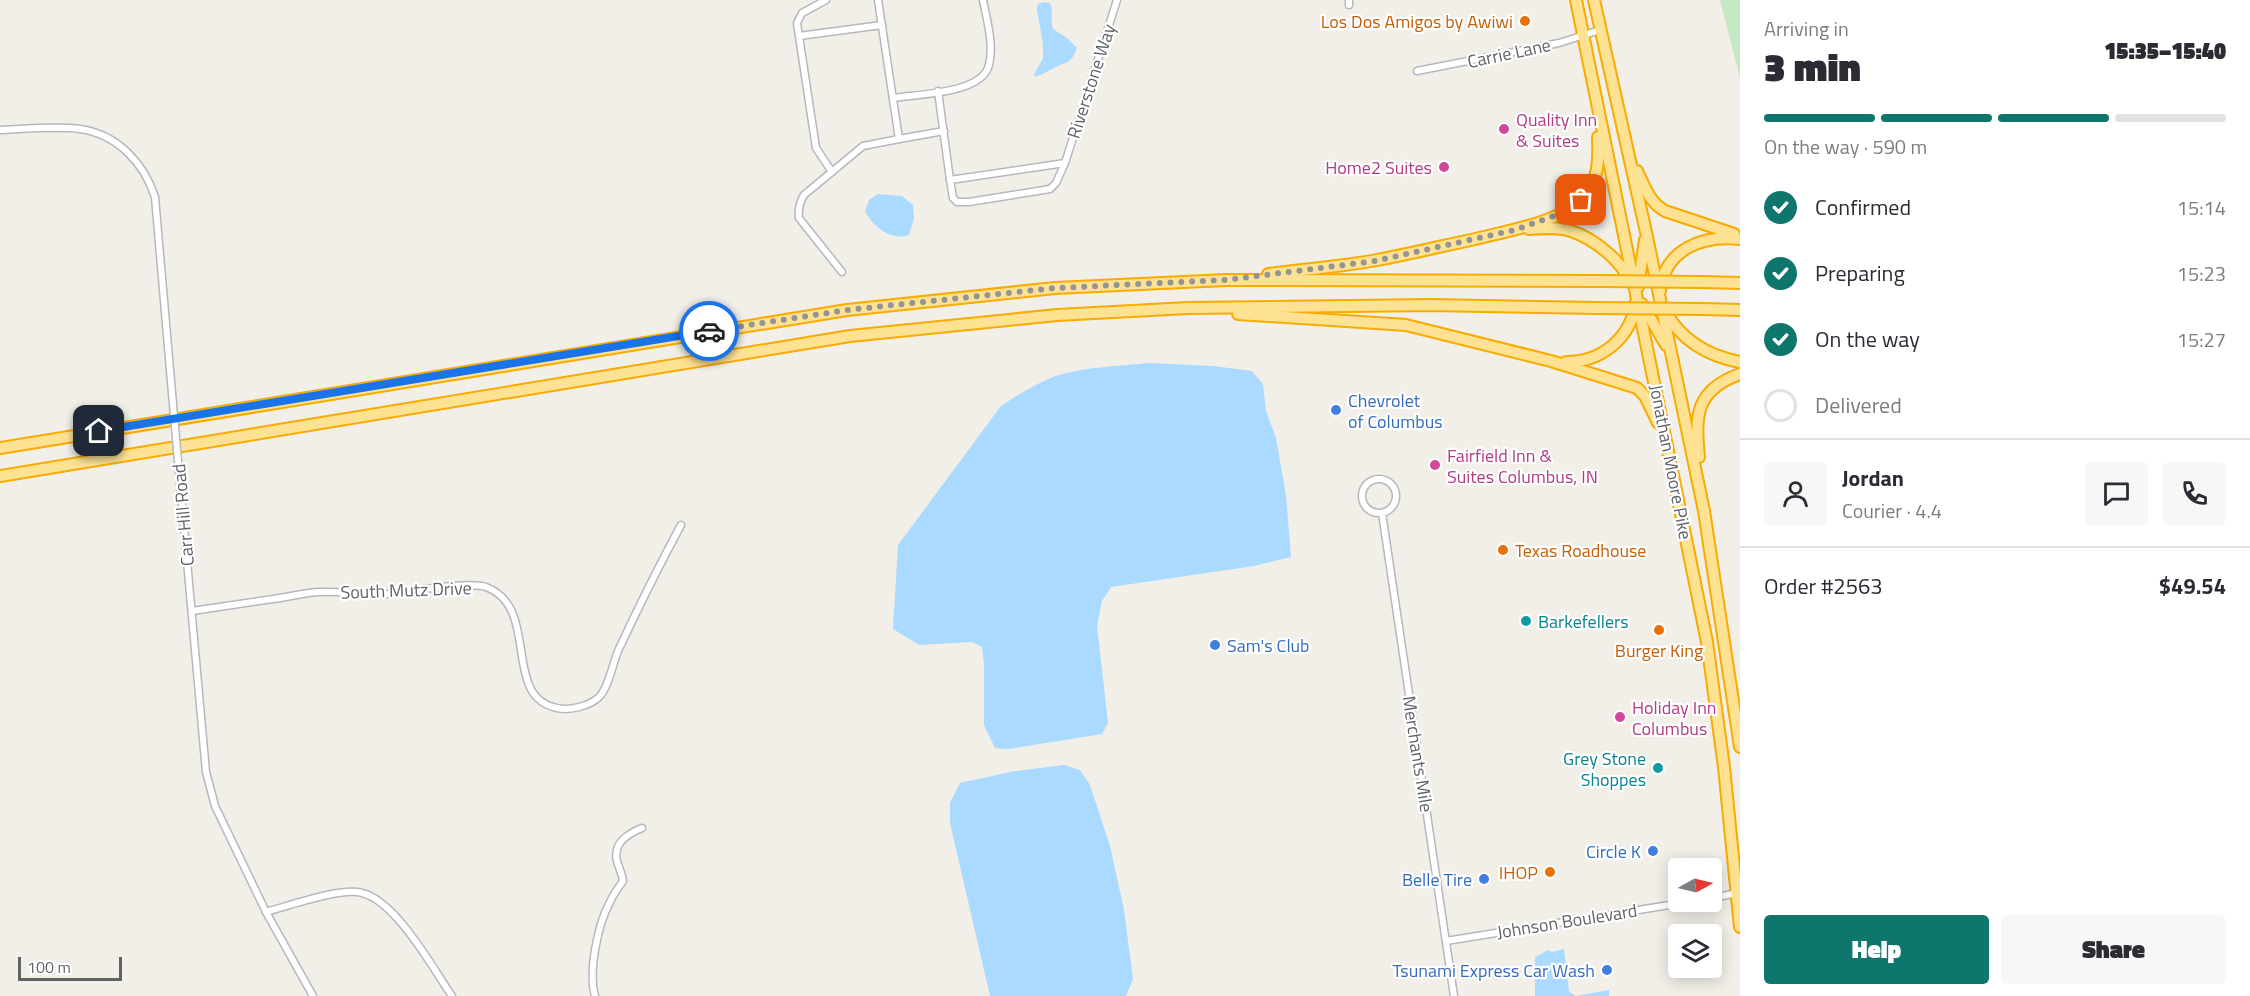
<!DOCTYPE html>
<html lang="en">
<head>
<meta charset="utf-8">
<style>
  :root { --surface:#fff; --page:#f7f7f7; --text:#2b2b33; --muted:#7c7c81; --line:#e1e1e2; --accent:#0f766e }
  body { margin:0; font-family:"Titillium Web",sans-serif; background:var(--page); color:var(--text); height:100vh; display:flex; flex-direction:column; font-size:22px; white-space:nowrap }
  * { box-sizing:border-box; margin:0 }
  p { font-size:20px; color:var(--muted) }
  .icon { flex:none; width:33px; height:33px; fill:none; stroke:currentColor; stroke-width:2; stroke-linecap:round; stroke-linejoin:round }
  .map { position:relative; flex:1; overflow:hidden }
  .sheet { display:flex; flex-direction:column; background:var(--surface); width:510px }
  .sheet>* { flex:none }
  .needle { width:39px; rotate:82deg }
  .tools { position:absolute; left:1668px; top:858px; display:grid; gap:12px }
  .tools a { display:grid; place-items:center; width:54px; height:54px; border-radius:6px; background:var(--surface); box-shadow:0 3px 15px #0003; font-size:30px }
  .scale { position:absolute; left:18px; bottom:15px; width:104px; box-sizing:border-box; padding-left:6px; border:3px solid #5f6368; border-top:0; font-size:16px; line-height:21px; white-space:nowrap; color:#5f6368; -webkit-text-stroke:4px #fff; paint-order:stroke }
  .pin { position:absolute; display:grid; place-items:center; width:51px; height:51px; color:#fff; margin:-26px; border-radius:12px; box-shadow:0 3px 9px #0006 }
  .courier { position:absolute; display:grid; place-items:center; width:60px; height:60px; margin:-30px; border:4px solid #1a73e8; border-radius:50%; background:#fff; color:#222; box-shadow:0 2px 8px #0007 }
  .headline em { font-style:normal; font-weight:800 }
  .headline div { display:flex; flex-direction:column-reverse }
  .headline { display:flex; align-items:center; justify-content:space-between; height:102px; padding:0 24px }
  h1 { font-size:39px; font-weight:800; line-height:45px }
  .bar { display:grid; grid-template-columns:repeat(4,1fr); gap:9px 6px; align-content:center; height:72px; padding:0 24px }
  .bar i { height:8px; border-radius:4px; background:var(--line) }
  .bar .current { background:var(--accent) }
  .bar p { grid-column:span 4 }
  .line { display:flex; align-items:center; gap:15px; padding:0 24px; border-top:2px solid var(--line) }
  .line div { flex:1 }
  .round { display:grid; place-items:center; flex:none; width:63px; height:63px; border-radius:6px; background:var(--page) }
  ol { padding:0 24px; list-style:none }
  li { display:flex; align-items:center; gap:18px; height:66px }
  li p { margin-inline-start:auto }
  li .icon { padding:6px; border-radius:50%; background:var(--accent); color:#fff; stroke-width:4 }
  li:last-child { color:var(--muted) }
  li i { width:33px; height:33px; border:3px solid var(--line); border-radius:50% }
  .action { display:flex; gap:12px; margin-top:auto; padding:12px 24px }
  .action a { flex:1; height:69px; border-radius:6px; background:var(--accent); color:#fff; font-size:24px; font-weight:800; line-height:69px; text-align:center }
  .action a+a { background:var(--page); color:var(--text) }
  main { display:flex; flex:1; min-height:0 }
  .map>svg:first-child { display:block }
  .green { fill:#c5e8c5 }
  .water { fill:#aadaff }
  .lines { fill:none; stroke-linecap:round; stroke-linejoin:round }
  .street-casing { stroke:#b5b8bc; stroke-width:9 }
  .highway-casing { stroke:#f9ab00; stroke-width:14 }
  .street { stroke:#fff; stroke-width:6 }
  .highway { stroke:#fde293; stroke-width:10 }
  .street-bridge-casing { stroke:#b5b8bc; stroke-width:9; stroke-linecap:butt }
  .highway-bridge-casing { stroke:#f9ab00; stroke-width:14; stroke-linecap:butt }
  .street-bridge { stroke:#fff; stroke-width:6 }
  .highway-bridge { stroke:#fde293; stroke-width:10 }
  .done { stroke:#929495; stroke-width:6; stroke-dasharray:0 10.8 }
  .route { stroke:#1a73e8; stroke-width:8 }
  .food-dot { fill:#e8710a; stroke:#fff; stroke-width:2 }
  .hotel-dot { fill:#d1479c; stroke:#fff; stroke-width:2 }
  .shop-dot { fill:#3f7fe0; stroke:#fff; stroke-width:2 }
  .culture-dot { fill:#0f9aa8; stroke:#fff; stroke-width:2 }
  .labels { text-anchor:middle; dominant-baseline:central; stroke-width:4.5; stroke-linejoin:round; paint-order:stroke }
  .food-label { font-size:18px; fill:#c56008; stroke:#fff; text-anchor:end }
  .street-label { font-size:18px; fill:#5f6368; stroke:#fff }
  .hotel-label { font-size:18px; fill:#b23c85; stroke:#fff; text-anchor:start }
  .shop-label { font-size:18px; fill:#366cbe; stroke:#fff; text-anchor:end }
  .culture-label { font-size:18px; fill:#0d838f; stroke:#fff; text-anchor:start }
</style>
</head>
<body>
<main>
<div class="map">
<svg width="1740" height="996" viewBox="0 0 1740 996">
  <rect width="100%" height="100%" fill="#f1efe8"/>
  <polygon class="green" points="1720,0 1740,0 1740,78"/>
  <g class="water">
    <path d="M1044,2l6,1c4,7 0,17 3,26l14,9 10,10c-6,17 -11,13 -25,21 -6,3 -11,6 -17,8l-1,-2 9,-17v-14l-6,-34 1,-6z"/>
    <path d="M878,194l24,2 11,9 1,13 -5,17c-17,7 -37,-9 -44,-24l4,-11z"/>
    <path d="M1150,363l63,3 39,5 11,13 3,27 10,27 10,57 5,62 -37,9 -143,21 -9,14 -5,25 11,97 -6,11 -93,15 -14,-1 -11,-23v-61l-2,-17 -10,-5 -53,3 -26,-16 5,-84 103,-139c16,-11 33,-21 52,-29 27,-10 68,-11 97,-14z"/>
    <polygon points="1064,765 1080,770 1090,785 1110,846 1124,910 1133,979 1126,996 990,996 950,823 950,803 960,783 1015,771"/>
    <polygon points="1564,949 1569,992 1576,996 1609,990 1609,996 1535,996 1535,957 1548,950 1552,952"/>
  </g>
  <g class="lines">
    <g class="street-casing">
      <g id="street">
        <polyline points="826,0 802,13 797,23 816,148 832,172"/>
        <polyline points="878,0 899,139 944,131"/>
        <polyline points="1349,0 1349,5"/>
        <polyline points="799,36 882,25"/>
        <polyline points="1417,71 1559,43 1600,30"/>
        <polyline points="938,91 950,180"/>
        <path d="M893,98c25,-4 89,-4 96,-33 5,-20 -2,-45 -6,-65"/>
        <path d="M0,130c23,-1 58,-4 80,-1 37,5 64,34 75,68l17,196"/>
        <polyline points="1065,163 950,180 953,198 957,202 969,202 1050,189 1056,183 1065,163 1117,0"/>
        <path d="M842,272l-43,-54c-1,-9 0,-15 5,-23l59,-49 36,-7"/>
        <polyline points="179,472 206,772 215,806 266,912 313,996"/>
        <circle cx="1379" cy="496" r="17"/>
        <polyline points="1382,513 1454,996"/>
        <path d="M192,611c27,-4 54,-8 81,-12 15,-2 30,-6 45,-7 23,-1 46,3 69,2 21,-2 82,-13 99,-7 55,20 15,110 71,121 12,3 33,-2 42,-11 9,-8 14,-34 19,-46 20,-43 41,-85 63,-126"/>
        <polyline points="1712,898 1738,893"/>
        <path d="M266,912c22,-6 75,-25 96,-19 34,8 70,74 90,103"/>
        <polyline points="1446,941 1688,902"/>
        <path d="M595,996c-7,-25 3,-72 15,-94 3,-7 8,-14 13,-21 -1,-7 -4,-13 -6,-20 -4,-18 10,-27 25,-33"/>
      </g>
    </g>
    <g class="highway-casing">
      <g id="highway">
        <polyline points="1576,0 1707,642 1724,767 1740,927"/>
        <polyline points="1594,0 1646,232 1704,511 1740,747"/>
        <path d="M1637,171c8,16 12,31 28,40l69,23"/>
        <path d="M1529,229c14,-1 29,-2 42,2 24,8 49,29 60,51"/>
        <path d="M1268,274c36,-5 73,-7 109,-14 33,-6 65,-14 98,-21 29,-7 85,-17 106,-39 18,-18 18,-40 17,-63"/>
        <polyline points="1703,282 1740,283"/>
        <polyline points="1638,287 1645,240"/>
        <path d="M1660,291c5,-42 42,-56 80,-52"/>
        <polyline points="1642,304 1666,345"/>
        <polyline points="1703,309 1740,310"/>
        <path d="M1665,311c16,29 43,45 75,51"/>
        <polyline points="1238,314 1406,325 1551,361 1637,388 1645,396 1658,423"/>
        <path d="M1566,362c36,0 65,-24 70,-60"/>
        <polyline points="0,448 847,310 1055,288 1226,280 1597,281"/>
        <path d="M1699,457c-4,-41 -4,-67 41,-83"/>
        <polyline points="0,476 850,336 1057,315 1188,308 1430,305 1596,308"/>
      </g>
    </g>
    <use href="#street" class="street"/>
    <use href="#highway" class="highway"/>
    <g class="street-bridge-casing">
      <polyline id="street-bridge" points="172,393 179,472"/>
    </g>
    <g class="highway-bridge-casing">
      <g id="highway-bridge">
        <polyline points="1597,281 1703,282"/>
        <polyline points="1596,308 1703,309"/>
      </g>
    </g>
    <use href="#street-bridge" class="street-bridge"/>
    <use href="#highway-bridge" class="highway-bridge"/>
  </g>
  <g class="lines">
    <polyline class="done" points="709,331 847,310 1055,288 1226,280 1375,261 1515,230 1570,210 1581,200"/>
    <polyline class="route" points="99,431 709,331"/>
  </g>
  <g class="food-dot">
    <circle cx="1525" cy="21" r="6"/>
    <circle cx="1503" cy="550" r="6"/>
    <circle cx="1659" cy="630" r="6"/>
    <circle cx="1550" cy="872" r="6"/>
  </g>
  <g class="hotel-dot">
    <circle cx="1504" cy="129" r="6"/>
    <circle cx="1444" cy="167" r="6"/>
    <circle cx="1435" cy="465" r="6"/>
    <circle cx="1620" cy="717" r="6"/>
  </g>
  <g class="shop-dot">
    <circle cx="1336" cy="410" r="6"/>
    <circle cx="1215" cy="645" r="6"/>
    <circle cx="1653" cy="851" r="6"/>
    <circle cx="1484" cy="879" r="6"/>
    <circle cx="1607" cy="970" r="6"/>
  </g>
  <g class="culture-dot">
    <circle cx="1526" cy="621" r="6"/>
    <circle cx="1658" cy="768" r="6"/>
  </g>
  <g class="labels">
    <g class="food-label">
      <text x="1513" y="21">Los Dos Amigos by Awiwi</text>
      <text x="1515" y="550" text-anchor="start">Texas Roadhouse</text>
      <text x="1659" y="650" text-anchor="middle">Burger King</text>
      <text x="1538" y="872">IHOP</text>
    </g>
    <g class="street-label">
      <text transform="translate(1509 53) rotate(-12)">Carrie Lane</text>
      <text transform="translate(1091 81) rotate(-72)">Riverstone Way</text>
      <text transform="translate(1671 462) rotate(79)">Jonathan Moore Pike</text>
      <text transform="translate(183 515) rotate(-95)">Carr Hill Road</text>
      <text transform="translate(406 590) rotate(-2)">South Mutz Drive</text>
      <text transform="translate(1418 754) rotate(81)">Merchants Mile</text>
      <text transform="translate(1567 921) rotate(-9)">Johnson Boulevard</text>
    </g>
    <g class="hotel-label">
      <text x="1516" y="119">Quality Inn<tspan x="1516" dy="21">&amp; Suites</tspan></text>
      <text x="1432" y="167" text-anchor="end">Home2 Suites</text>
      <text x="1447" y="455">Fairfield Inn &amp;<tspan x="1447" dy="21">Suites Columbus, IN</tspan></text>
      <text x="1632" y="707">Holiday Inn<tspan x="1632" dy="21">Columbus</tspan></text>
    </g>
    <g class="shop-label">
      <text x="1348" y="400" text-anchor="start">Chevrolet<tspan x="1348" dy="21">of Columbus</tspan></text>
      <text x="1227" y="645" text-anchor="start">Sam's Club</text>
      <text x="1641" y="851">Circle K</text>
      <text x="1472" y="879">Belle Tire</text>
      <text x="1595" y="970">Tsunami Express Car Wash</text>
    </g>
    <g class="culture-label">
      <text x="1538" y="621">Barkefellers</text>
      <text x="1646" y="758" text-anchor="end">Grey Stone<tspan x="1646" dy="21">Shoppes</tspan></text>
    </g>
  </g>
</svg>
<div class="tools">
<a><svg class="needle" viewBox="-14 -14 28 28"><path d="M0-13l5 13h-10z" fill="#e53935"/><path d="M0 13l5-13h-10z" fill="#7c7c81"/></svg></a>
<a><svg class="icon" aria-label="layers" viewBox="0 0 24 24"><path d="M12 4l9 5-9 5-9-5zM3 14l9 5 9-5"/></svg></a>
</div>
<div class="scale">100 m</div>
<div class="pin" style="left:1581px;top:200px;background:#ea580c"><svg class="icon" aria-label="bag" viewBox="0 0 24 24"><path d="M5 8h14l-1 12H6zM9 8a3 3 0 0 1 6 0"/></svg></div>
<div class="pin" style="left:99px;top:431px;background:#1f2937"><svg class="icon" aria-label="home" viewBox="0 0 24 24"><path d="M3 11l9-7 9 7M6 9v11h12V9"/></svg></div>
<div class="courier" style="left:709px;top:331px"><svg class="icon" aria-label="car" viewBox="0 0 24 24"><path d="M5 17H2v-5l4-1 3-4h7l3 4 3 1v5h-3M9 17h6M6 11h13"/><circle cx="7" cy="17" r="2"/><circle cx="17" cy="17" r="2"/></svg></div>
</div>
<section class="sheet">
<div class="headline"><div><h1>3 min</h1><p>Arriving in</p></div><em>15:35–15:40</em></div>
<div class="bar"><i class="current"></i><i class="current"></i><i class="current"></i><i></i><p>On the way · 590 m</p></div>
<ol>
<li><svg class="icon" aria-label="check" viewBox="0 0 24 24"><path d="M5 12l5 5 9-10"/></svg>Confirmed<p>15:14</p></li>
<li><svg class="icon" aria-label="check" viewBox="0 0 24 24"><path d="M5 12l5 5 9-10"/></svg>Preparing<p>15:23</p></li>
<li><svg class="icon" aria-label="check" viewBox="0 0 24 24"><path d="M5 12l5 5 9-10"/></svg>On the way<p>15:27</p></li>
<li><i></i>Delivered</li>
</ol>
<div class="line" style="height:108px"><a class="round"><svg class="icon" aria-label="person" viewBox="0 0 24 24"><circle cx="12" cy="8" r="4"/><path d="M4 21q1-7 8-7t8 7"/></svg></a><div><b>Jordan</b><p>Courier · 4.4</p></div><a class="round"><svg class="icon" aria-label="chat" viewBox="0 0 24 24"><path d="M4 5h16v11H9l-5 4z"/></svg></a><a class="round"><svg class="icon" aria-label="phone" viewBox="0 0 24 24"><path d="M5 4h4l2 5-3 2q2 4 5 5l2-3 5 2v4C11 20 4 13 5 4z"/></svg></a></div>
<div class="line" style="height:78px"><div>Order #2563</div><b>$49.54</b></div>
<div class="action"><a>Help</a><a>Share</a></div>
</section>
</main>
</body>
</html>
